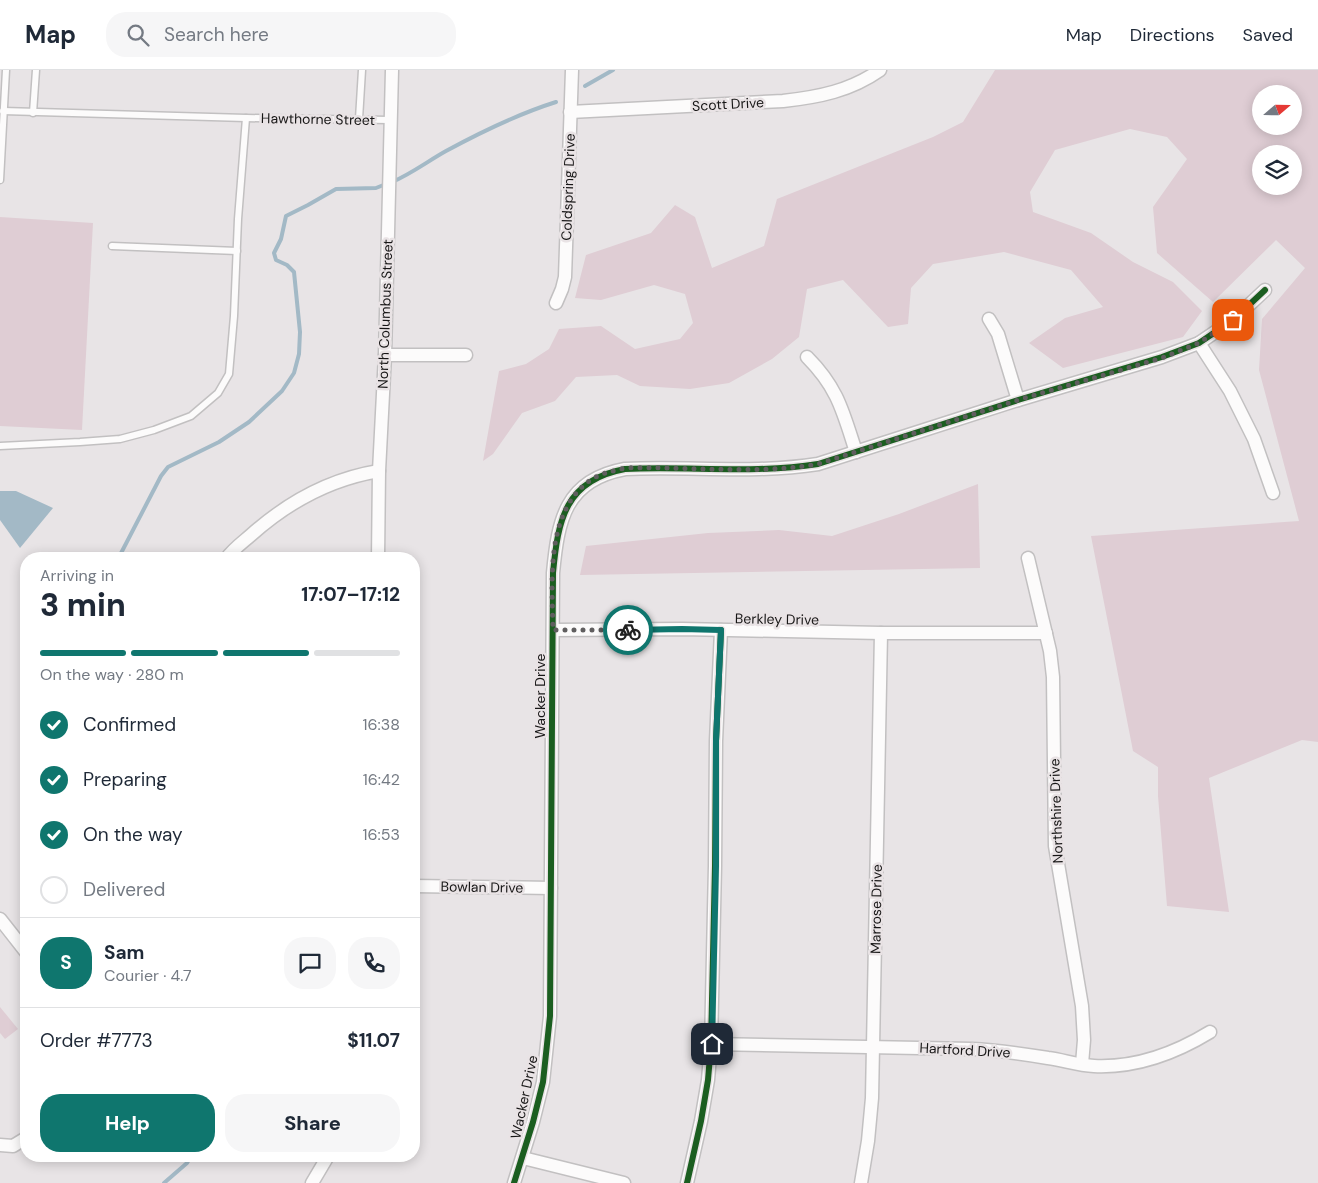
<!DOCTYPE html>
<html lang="en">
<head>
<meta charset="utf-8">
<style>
  :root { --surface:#fff; --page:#f6f6f7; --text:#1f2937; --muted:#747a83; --line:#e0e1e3; --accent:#0f766e }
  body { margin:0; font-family:"DM Sans",sans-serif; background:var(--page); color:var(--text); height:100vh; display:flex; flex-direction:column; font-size:19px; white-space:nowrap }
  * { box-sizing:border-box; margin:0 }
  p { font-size:16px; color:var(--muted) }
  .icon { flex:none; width:28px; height:28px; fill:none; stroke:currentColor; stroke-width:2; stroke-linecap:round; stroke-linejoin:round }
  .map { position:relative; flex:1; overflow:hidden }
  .details { position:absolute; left:20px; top:482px; width:400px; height:610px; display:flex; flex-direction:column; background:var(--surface); border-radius:20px; box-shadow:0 2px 12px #0003 }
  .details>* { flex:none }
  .needle { width:32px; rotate:70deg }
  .controls { position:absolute; left:1252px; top:15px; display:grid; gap:10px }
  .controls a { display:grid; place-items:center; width:50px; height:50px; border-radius:50%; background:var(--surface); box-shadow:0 2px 12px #0003; font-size:25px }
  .pin { position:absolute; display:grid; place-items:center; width:42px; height:42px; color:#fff; margin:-21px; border-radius:10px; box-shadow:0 2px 8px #0006 }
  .courier { position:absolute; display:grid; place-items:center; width:50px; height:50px; margin:-25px; border:4px solid #0f766e; border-radius:50%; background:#fff; color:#222; box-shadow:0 1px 6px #0007 }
  .head em { font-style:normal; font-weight:800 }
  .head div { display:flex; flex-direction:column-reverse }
  .head { display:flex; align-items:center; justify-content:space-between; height:85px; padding:0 20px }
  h1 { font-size:32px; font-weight:800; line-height:38px }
  .bar { display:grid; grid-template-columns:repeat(4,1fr); gap:8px 5px; align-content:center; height:60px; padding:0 20px }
  .bar i { height:6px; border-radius:4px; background:var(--line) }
  .bar .on { background:var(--accent) }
  .bar p { grid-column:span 4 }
  .line { display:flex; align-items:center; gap:12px; padding:0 20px; border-top:1px solid var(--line) }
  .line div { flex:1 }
  .round { display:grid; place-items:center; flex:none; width:52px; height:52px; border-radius:20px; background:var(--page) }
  ol { padding:0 20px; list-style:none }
  li { display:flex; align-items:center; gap:15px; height:55px }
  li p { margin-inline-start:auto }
  li .icon { padding:5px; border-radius:50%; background:var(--accent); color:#fff; stroke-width:4 }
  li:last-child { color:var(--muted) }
  li i { width:28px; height:28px; border:2px solid var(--line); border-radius:50% }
  .cta { display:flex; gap:10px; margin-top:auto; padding:10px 20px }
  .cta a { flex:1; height:58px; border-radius:20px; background:var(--accent); color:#fff; font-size:20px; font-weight:800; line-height:58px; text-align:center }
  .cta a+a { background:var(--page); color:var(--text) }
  header { display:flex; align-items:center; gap:30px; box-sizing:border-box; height:70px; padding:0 25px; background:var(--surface); border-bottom:1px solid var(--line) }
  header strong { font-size:24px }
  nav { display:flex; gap:28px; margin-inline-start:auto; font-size:18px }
  .search { width:350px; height:45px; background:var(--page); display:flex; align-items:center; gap:12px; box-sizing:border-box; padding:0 18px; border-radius:20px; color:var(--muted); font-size:19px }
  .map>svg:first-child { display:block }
  .green { fill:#dfcdd4; fill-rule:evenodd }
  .water { fill:#a3b9c6 }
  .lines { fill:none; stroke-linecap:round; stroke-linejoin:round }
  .stream { stroke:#a3b9c6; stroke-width:4 }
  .lane-casing { stroke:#c2c0c1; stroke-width:9 }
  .street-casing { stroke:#c2c0c1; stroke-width:15 }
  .lane { stroke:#fcfbfb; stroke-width:6 }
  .street { stroke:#fcfbfb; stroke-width:12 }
  .cycleway-casing { stroke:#e9e3e5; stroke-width:9 }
  .cycleway { stroke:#1b5e20; stroke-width:6 }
  .done { stroke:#605e5f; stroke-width:5; stroke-dasharray:0 9 }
  .route { stroke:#0f766e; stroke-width:6 }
  .labels { text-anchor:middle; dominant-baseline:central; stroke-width:5; stroke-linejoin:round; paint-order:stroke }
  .street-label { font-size:14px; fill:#171616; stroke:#e9e3e5 }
</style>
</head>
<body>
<header>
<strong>Map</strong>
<div class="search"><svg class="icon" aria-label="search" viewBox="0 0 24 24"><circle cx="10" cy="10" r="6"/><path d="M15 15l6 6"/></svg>Search here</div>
<nav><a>Map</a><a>Directions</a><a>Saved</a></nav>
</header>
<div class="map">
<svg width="1318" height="1113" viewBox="0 0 1318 1113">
  <rect width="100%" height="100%" fill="#e8e4e6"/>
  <g class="green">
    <path d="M995,0h323v672l-16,-2 -93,38 20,134 -62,-6 -9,-110v-29l-25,-16 -42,-215 208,-15 -40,-151 3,-51 43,-51 -29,-28 -63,62 -56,-49 -4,-46 34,-48 -20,-22 -37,-8 -75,21 -25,42 3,20 58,21 42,29 40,20 29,29 -19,26 -120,31 -34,-25 36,-25 38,-11 -32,-37 -67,-18 -71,12 -22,24 -3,36 -20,3 -45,-47 -36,9 -8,48 -27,22 -43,24 -39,6 -50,-3 -23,-11 -41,2 -21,24 -33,12 -29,41 -10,7 16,-90 27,-7 23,-15 10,-20 42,-3 34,23 45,-10 13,-16 -8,-29 -31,-9 -53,15 -26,-2 11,-43 65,-22 24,-28 20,12 17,51 52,-22 13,-47 156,-62 30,-15zM1261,24h33v32h-33zM1261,84h33v32h-33z"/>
    <polygon points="0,147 93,153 82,360 0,356"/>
    <polygon points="978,414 980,498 580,505 586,476 708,463 779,460 832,466 899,444"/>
    <polygon points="0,937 18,959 5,969 0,963"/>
  </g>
  <polygon class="water" points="0,421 16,421 53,438 20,478 0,450"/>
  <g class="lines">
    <g class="stream">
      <polyline points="585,16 613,0"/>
      <path d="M392,112c19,-8 36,-21 54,-31 35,-19 72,-37 110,-49"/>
      <polyline points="118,489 161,406 168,397 219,372 249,352 282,321 294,303 299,284 300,262 294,202 287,195 276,190 274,183 281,169 286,146 308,135 336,119 376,118 386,114"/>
      <polyline points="164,1113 187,1093 191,1086"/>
    </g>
    <g class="lane-casing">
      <g id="lane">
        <polyline points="3,41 246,48 390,50"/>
        <polyline points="33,43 36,0"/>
        <polyline points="359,49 362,0"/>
        <polyline points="0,110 6,0"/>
        <polyline points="112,176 237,181"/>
        <polyline points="0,376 80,372 120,369 154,360 191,346 218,323 229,304 234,246 238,149 246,48"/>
      </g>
    </g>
    <g class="street-casing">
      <g id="street">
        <path d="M570,42l213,-11c36,-4 67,-10 97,-31"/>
        <polyline points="556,233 562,219 565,207 572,0"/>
        <polyline points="989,249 998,264 1018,330"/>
        <polyline points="1199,273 1230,321 1254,369 1273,423"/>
        <polyline points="385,285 466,285"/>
        <path d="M807,287c31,31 36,55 49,95"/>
        <polyline points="1028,488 1050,581 1053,607 1055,776 1082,936 1084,970 1082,994"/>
        <path d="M226,489c7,-10 17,-17 25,-24 37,-33 79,-56 128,-64"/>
        <polyline points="378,489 379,401 385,285 392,0"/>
        <polyline points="553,560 682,559 881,563 1046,563"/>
        <polyline points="414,816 551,818"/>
        <polyline points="0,849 26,882"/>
        <path d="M711,974l261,5c25,1 51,5 76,9 15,2 30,7 46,8 42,2 80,-12 116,-34"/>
        <polyline points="0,1075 13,1076 26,1068"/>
        <polyline points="523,1088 624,1113"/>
        <polyline points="312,1113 328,1086"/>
        <path d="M514,1113l19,-61 10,-40 7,-66 3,-443c5,-53 12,-93 72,-104 64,-3 130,5 193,-5l200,-64 144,-43 37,-14 34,-23 32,-30"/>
        <polyline points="687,1113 701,1051 708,1010 711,974 715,796 716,671 721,560"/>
        <polyline points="861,1113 868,1071 872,1028 881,563"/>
      </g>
    </g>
    <use href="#lane" class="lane"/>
    <use href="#street" class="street"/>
    <g class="cycleway-casing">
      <g id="cycleway">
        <path d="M514,1113l19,-61 10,-40 7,-66 3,-443c5,-53 12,-93 72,-104 64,-3 130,5 193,-5l200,-64 144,-43 37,-14 34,-23 32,-30"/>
        <polyline points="687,1113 701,1051 708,1010 711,974 715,796 716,671 721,560"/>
      </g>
    </g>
    <use href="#cycleway" class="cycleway"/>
  </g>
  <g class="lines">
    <path class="done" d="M628,560h-75c-1,-48 -8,-120 39,-151 10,-6 21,-8 33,-11 64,-2 130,7 193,-4l200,-64 144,-42 37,-15 34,-23"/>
    <polyline class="route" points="628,560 682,559 721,560 716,671 716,796 712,974"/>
  </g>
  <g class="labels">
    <g class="street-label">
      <text transform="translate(728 34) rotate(-3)">Scott Drive</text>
      <text transform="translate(318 49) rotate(1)">Hawthorne Street</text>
      <text transform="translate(568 117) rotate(-88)">Coldspring Drive</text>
      <text transform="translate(385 244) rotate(-88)">North Columbus Street</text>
      <text transform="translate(777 549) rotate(1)">Berkley Drive</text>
      <text transform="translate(540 626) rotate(-90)">Wacker Drive</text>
      <text transform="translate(1056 741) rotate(-92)">Northshire Drive</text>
      <text transform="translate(482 817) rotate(1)">Bowlan Drive</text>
      <text transform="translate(876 839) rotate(-89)">Marrose Drive</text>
      <text transform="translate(965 980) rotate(3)">Hartford Drive</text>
      <text transform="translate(524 1027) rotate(-78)">Wacker Drive</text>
    </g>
  </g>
</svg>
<div class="controls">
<a><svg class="needle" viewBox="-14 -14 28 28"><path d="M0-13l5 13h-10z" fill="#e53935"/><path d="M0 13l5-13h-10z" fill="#747a83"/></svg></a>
<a><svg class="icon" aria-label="layers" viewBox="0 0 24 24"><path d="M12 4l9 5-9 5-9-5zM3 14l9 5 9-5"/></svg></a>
</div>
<div class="pin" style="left:1233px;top:250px;background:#ea580c"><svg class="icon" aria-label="bag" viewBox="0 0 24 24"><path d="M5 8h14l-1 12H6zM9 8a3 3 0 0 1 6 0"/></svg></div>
<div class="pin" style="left:712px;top:974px;background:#1f2937"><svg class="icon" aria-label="home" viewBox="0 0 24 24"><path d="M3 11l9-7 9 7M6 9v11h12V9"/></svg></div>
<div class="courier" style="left:628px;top:560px"><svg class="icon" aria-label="bike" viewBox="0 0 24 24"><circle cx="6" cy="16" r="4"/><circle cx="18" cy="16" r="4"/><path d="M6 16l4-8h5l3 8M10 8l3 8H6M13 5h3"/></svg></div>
<section class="details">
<div class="head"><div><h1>3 min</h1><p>Arriving in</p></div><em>17:07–17:12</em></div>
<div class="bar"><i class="on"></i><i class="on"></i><i class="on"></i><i></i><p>On the way · 280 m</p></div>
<ol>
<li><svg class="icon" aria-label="check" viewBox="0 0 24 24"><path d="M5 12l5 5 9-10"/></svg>Confirmed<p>16:38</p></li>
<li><svg class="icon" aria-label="check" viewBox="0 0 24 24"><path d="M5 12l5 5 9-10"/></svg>Preparing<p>16:42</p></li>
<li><svg class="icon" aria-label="check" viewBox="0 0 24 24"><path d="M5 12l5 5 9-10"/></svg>On the way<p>16:53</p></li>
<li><i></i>Delivered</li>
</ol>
<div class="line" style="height:90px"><b class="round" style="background:var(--accent);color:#fff">S</b><div><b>Sam</b><p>Courier · 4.7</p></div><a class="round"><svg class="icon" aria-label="chat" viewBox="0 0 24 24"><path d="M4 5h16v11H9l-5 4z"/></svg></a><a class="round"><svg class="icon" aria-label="phone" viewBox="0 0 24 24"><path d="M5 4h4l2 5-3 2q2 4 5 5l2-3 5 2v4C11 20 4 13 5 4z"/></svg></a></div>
<div class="line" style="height:65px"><div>Order #7773</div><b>$11.07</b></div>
<div class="cta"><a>Help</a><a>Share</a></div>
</section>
</div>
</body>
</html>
